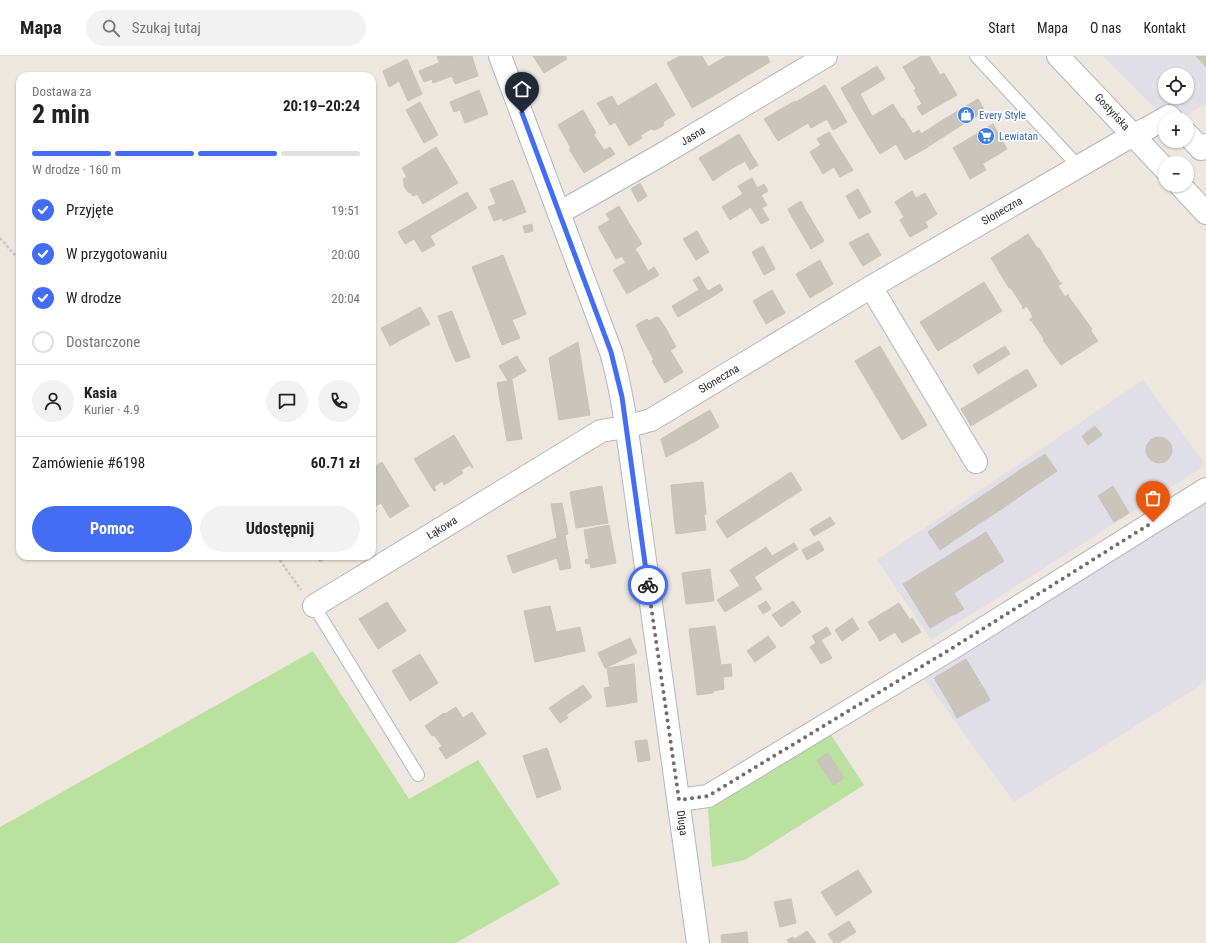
<!DOCTYPE html>
<html lang="pl">
<head>
<meta charset="utf-8">
<style>
  :root { --surface:#fff; --page:#f2f2f2; --text:#222; --muted:#767676; --line:#e0e0e0; --accent:#446df6 }
  body { margin:0; font-family:"Roboto Condensed",sans-serif; background:var(--page); color:var(--text); height:100vh; display:flex; flex-direction:column; font-size:15px; white-space:nowrap }
  * { box-sizing:border-box; margin:0 }
  p { font-size:13px; color:var(--muted) }
  .icon { flex:none; width:22px; height:22px; fill:none; stroke:currentColor; stroke-width:2; stroke-linecap:round; stroke-linejoin:round }
  .map { position:relative; flex:1; overflow:hidden }
  .side { position:absolute; left:16px; top:16px; width:360px; height:488px; display:flex; flex-direction:column; background:var(--surface); border-radius:12px; box-shadow:0 1px 3px #0004 }
  .side>* { flex:none }
  .fabs { position:absolute; left:1158px; top:12px; display:grid; gap:8px }
  .fabs a { display:grid; place-items:center; width:36px; height:36px; border-radius:50%; background:var(--surface); box-shadow:0 1px 3px #0004; font-size:20px }
  .pin { position:absolute; display:grid; place-items:center; width:34px; height:34px; color:#fff; margin:-41px -17px; border-radius:50% 50% 50% 0; rotate:-45deg; box-shadow:0 0 4px #0007 }
  .pin .icon { rotate:45deg }
  .courier { position:absolute; display:grid; place-items:center; width:40px; height:40px; margin:-20px; border:3px solid #446df6; border-radius:50%; background:#fff; color:#222; box-shadow:0 1px 5px #0007 }
  .overview em { font-style:normal; font-weight:700 }
  .overview div { display:flex; flex-direction:column-reverse }
  .overview { display:flex; align-items:center; justify-content:space-between; height:68px; padding:0 16px }
  h1 { font-size:26px; font-weight:700; line-height:30px }
  .bar { display:grid; grid-template-columns:repeat(4,1fr); gap:6px 4px; align-content:center; height:48px; padding:0 16px }
  .bar i { height:5px; border-radius:3px; background:var(--line) }
  .bar .active { background:var(--accent) }
  .bar p { grid-column:span 4 }
  .line { display:flex; align-items:center; gap:10px; padding:0 16px; border-top:1px solid var(--line) }
  .line div { flex:1 }
  .round { display:grid; place-items:center; flex:none; width:42px; height:42px; border-radius:21px; background:var(--page) }
  ol { padding:0 16px; list-style:none }
  li { display:flex; align-items:center; gap:12px; height:44px }
  li p { margin-inline-start:auto }
  li .icon { padding:4px; border-radius:50%; background:var(--accent); color:#fff; stroke-width:4 }
  li:last-child { color:var(--muted) }
  li i { width:22px; height:22px; border:2px solid var(--line); border-radius:50% }
  .button { display:flex; gap:8px; margin-top:auto; padding:8px 16px }
  .button a { flex:1; height:46px; border-radius:24px; background:var(--accent); color:#fff; font-size:16px; font-weight:700; line-height:46px; text-align:center }
  .button a+a { background:var(--page); color:var(--text) }
  header { display:flex; align-items:center; gap:24px; box-sizing:border-box; height:56px; padding:0 20px; background:var(--surface); border-bottom:1px solid var(--line) }
  header strong { font-size:19px }
  nav { display:flex; gap:22px; margin-inline-start:auto; font-size:14px }
  .search { width:280px; height:36px; background:var(--page); display:flex; align-items:center; gap:10px; box-sizing:border-box; padding:0 14px; border-radius:22px; color:var(--muted); font-size:15px }
  .map>svg:first-child { display:block }
  .industrial { fill:#e1dfe6; fill-rule:evenodd }
  .green { fill:#b8e29d }
  .building { fill:#c9c5bd; stroke:#c9c2b8 }
  .lines { fill:none; stroke-linecap:round; stroke-linejoin:round }
  .lane-casing { stroke:#b2b6bf; stroke-width:14 }
  .street-casing { stroke:#b2b6bf; stroke-width:24 }
  .secondary-casing { stroke:#b2b6bf; stroke-width:24 }
  .path { stroke:#c8c8c8; stroke-width:2.5; stroke-dasharray:3 2; stroke-linecap:butt }
  .lane { stroke:#fff; stroke-width:12 }
  .street { stroke:#fff; stroke-width:22 }
  .secondary { stroke:#fff; stroke-width:22 }
  .done { stroke:#706d6b; stroke-width:4; stroke-dasharray:0 7.2 }
  .route { stroke:#446df6; stroke-width:5 }
  .labels { text-anchor:middle; dominant-baseline:central; stroke-width:3.5; stroke-linejoin:round; paint-order:stroke }
  .street-label { font-size:11px; fill:#2c2c2c; stroke:#fff }
  .shop-label { font-size:11px; fill:#366cbe; stroke:#fff; text-anchor:start }
</style>
</head>
<body>
<header>
<strong>Mapa</strong>
<div class="search"><svg class="icon" aria-label="search" viewBox="0 0 24 24"><circle cx="10" cy="10" r="6"/><path d="M15 15l6 6"/></svg>Szukaj tutaj</div>
<nav><a>Start</a><a>Mapa</a><a>O nas</a><a>Kontakt</a></nav>
</header>
<div class="map">
<svg width="1206" height="887" viewBox="0 0 1206 887">
  <rect width="100%" height="100%" fill="#ede7df"/>
  <g class="industrial">
    <path d="M1103,0h103v47l-25,16h-16zM1165,19h22v22h-22z"/>
    <polygon points="1143,324 1206,409 931,584 877,504"/>
    <polygon points="1206,444 1206,626 1014,746 922,620"/>
  </g>
  <g class="green">
    <polygon points="313,595 409,743 478,704 560,828 456,887 0,887 0,771"/>
    <polygon points="831,679 864,729 745,804 712,811 708,752"/>
  </g>
  <g class="building">
    <polygon points="437,0 455,0 439,6"/>
    <polygon points="455,0 472,0 478,20 455,28 452,20 433,27 432,23 424,26 419,15"/>
    <polygon points="533,0 565,0 567,3 544,17"/>
    <polygon points="680,0 702,0 708,11 718,5 732,29 692,52 667,7"/>
    <polygon points="727,0 736,0 748,19 732,29 718,5"/>
    <polygon points="736,0 767,0 770,6 748,19"/>
    <polygon points="921,0 929,0 940,19 916,33 903,11"/>
    <polygon points="1196,0 1206,0 1206,11"/>
    <polygon points="407,3 413,17 389,31 383,15"/>
    <polygon points="877,10 885,23 848,45 841,32"/>
    <polygon points="413,17 422,38 408,45 399,25"/>
    <polygon points="944,17 957,39 922,59 917,51 922,48 914,34"/>
    <polygon points="656,27 675,59 664,65 663,70 655,74 651,73 641,79 629,58 624,61 618,50"/>
    <polygon points="825,29 847,66 833,74 827,63 811,72 796,46"/>
    <polygon points="479,34 488,58 465,67 460,54 454,56 450,46"/>
    <polygon points="860,38 872,60 861,67 848,45"/>
    <polygon points="612,40 624,61 610,69 597,47"/>
    <polygon points="978,43 985,55 954,74 946,62"/>
    <polygon points="795,45 808,67 778,85 764,63"/>
    <polygon points="420,46 438,79 424,87 406,54"/>
    <polygon points="893,48 902,63 870,82 861,67"/>
    <polygon points="583,54 596,77 571,92 558,69"/>
    <polygon points="629,58 642,82 629,90 615,66"/>
    <polygon points="903,62 913,78 880,98 870,82"/>
    <polygon points="946,62 954,74 929,90 921,78"/>
    <polygon points="993,68 1007,93 982,108 976,97 961,106 953,92"/>
    <polygon points="919,74 928,91 905,104 896,88"/>
    <polygon points="829,76 853,114 840,121 817,83"/>
    <polygon points="739,78 758,109 750,114 745,105 729,114 716,92"/>
    <polygon points="594,79 604,94 610,91 615,98 584,117 569,93"/>
    <polygon points="821,89 834,111 823,118 810,96"/>
    <polygon points="436,91 458,127 423,148 417,138 413,140 411,137 408,136 404,130 404,126 403,123 407,121 402,112"/>
    <polygon points="716,92 729,114 713,125 699,102"/>
    <polygon points="976,97 986,114 970,123 961,106"/>
    <polygon points="752,122 757,132 764,128 768,135 761,139 767,149 762,152 769,164 761,168 738,130"/>
    <polygon points="513,124 526,156 503,165 502,162 494,165 488,151 496,148 490,133"/>
    <polygon points="640,127 647,140 638,146 631,133"/>
    <polygon points="858,133 871,156 859,163 846,140"/>
    <polygon points="912,135 916,142 925,137 937,158 925,166 928,171 910,181 900,164 904,161 895,146"/>
    <polygon points="467,136 477,152 430,180 435,189 422,196 414,183 405,188 398,176"/>
    <polygon points="743,138 751,151 730,164 722,151"/>
    <polygon points="801,145 805,153 792,161 788,153"/>
    <polygon points="619,150 632,172 607,187 598,171 610,164 606,158"/>
    <polygon points="805,153 824,185 811,193 792,161"/>
    <polygon points="532,168 533,175 525,177 523,170"/>
    <polygon points="632,172 642,188 635,193 639,199 625,206 622,200 616,203 607,187"/>
    <polygon points="697,175 709,196 696,204 683,183"/>
    <polygon points="868,177 881,199 863,210 849,187"/>
    <polygon points="1028,178 1037,192 1039,192 1060,227 1062,227 1058,230 1065,241 1069,238 1068,240 1092,273 1091,275 1098,285 1061,309 1043,284 1044,283 1031,264 1030,265 1030,263 1033,261 1027,250 1023,253 1022,252 1023,251 1011,232 1009,232 991,202"/>
    <polygon points="763,190 775,213 764,219 752,196"/>
    <polygon points="503,199 526,258 512,264 520,282 502,289 472,211"/>
    <polygon points="639,199 648,215 654,211 659,219 627,238 613,214"/>
    <polygon points="820,204 833,228 810,242 796,218"/>
    <polygon points="699,220 705,231 699,234 693,224"/>
    <polygon points="984,226 1002,255 938,295 920,266"/>
    <polygon points="720,228 723,234 712,241 708,235"/>
    <polygon points="705,231 712,241 705,245 699,234"/>
    <polygon points="699,234 705,245 678,261 672,250"/>
    <polygon points="772,234 785,257 766,268 753,245"/>
    <polygon points="420,251 430,268 402,283 393,266"/>
    <polygon points="452,255 463,284 449,290 438,260"/>
    <polygon points="656,261 659,262 665,271 643,284 636,269 647,263 649,265"/>
    <polygon points="393,266 402,283 390,290 381,272"/>
    <polygon points="665,271 676,291 654,304 643,284"/>
    <polygon points="463,284 470,301 456,306 449,290"/>
    <polygon points="578,286 590,359 559,364 549,302"/>
    <polygon points="880,290 927,369 902,384 855,305"/>
    <polygon points="1005,290 1010,298 978,318 973,309"/>
    <polygon points="670,294 683,316 665,327 652,305"/>
    <polygon points="517,300 526,315 508,325 499,310"/>
    <polygon points="1027,313 1037,330 971,370 961,353"/>
    <polygon points="512,324 522,383 507,385 497,327"/>
    <polygon points="710,354 719,371 694,386 684,369"/>
    <polygon points="684,369 694,386 666,401 661,383"/>
    <polygon points="1095,370 1102,379 1088,389 1082,380"/>
    <polygon points="454,379 473,411 472,412 470,409 461,414 463,417 444,429 442,425 434,431 436,434 434,435 414,403"/>
    <circle cx="1159" cy="394" r="13"/>
    <polygon points="1045,398 1057,415 1029,434 1017,416"/>
    <polygon points="382,406 409,450 390,462 381,447 374,451 377,455 372,458 372,412"/>
    <polygon points="791,416 802,434 727,482 716,465"/>
    <polygon points="1017,416 1029,434 1003,452 991,434"/>
    <polygon points="703,426 706,458 674,463 671,429"/>
    <polygon points="602,430 608,467 576,472 570,436"/>
    <polygon points="1113,430 1129,457 1114,466 1098,440"/>
    <polygon points="991,434 1003,452 971,473 959,455"/>
    <polygon points="562,447 568,478 557,482 551,448"/>
    <polygon points="959,455 971,473 940,494 928,476"/>
    <polygon points="704,459 706,474 676,478 674,463"/>
    <polygon points="830,461 835,468 814,480 810,473"/>
    <polygon points="609,469 616,507 591,512 590,507 586,508 585,504 589,503 584,474"/>
    <polygon points="986,476 1004,505 954,537 935,508"/>
    <polygon points="565,479 571,512 560,514 557,502 513,517 507,500"/>
    <polygon points="819,485 824,494 807,504 802,494"/>
    <polygon points="794,487 798,493 740,530 730,514 766,491 772,500"/>
    <polygon points="316,500 329,500 320,506"/>
    <polygon points="935,508 964,553 954,559 954,558 930,572 903,528"/>
    <polygon points="710,513 714,545 686,548 682,517"/>
    <polygon points="754,521 762,533 725,556 717,544"/>
    <polygon points="766,545 771,553 763,558 758,550"/>
    <polygon points="793,545 801,556 781,571 772,559"/>
    <polygon points="387,546 406,575 378,593 359,563"/>
    <polygon points="899,547 910,564 912,562 921,576 902,587 895,576 880,585 868,566"/>
    <polygon points="550,550 556,576 580,571 585,595 535,606 524,555"/>
    <polygon points="852,562 859,573 842,585 835,574"/>
    <polygon points="715,570 721,609 694,612 689,573"/>
    <polygon points="827,571 831,578 816,587 812,580"/>
    <polygon points="768,580 776,591 755,606 747,595"/>
    <polygon points="630,582 637,597 605,612 598,597"/>
    <polygon points="821,584 832,602 821,608 810,591"/>
    <polygon points="420,598 438,627 410,645 392,615"/>
    <polygon points="966,603 981,628 949,647 934,622"/>
    <polygon points="634,608 637,646 607,651 604,632 610,631 607,612"/>
    <polygon points="731,608 732,620 723,621 724,633 713,635 713,637 697,639 694,612"/>
    <polygon points="583,629 592,641 566,659 568,662 560,667 549,652"/>
    <polygon points="982,629 990,644 957,662 949,647"/>
    <polygon points="456,651 463,662 472,656 486,678 446,703 439,692 442,690 434,679 432,680 425,670 444,657 445,658"/>
    <polygon points="647,684 650,704 638,706 635,685"/>
    <polygon points="547,692 561,733 537,742 523,700"/>
    <polygon points="828,697 844,722 833,729 817,704"/>
    <polygon points="858,814 872,836 836,860 821,836"/>
    <polygon points="791,843 796,867 780,871 774,846"/>
    <polygon points="849,865 856,876 838,887 834,887 828,878"/>
    <polygon points="807,875 816,887 789,887 787,884 793,881 795,883"/>
    <polygon points="747,876 748,887 722,887 721,879"/>
  </g>
  <g class="lines">
    <g class="lane-casing">
      <g id="lane">
        <polyline points="976,0 1079,111"/>
        <polyline points="314,550 418,719"/>
      </g>
    </g>
    <g class="street-casing">
      <g id="street">
        <path d="M500,0l111,296c10,35 15,71 20,107l67,484"/>
        <polyline points="1187,78 1201,93 1206,89"/>
        <polyline points="559,157 659,100 826,0"/>
        <polyline points="871,231 976,406"/>
        <polyline points="314,550 601,375 626,371 651,364 871,231 1133,79 1148,72 1169,60 1172,63"/>
        <polyline points="679,744 708,740 954,591 1206,433"/>
      </g>
    </g>
    <g class="secondary-casing">
      <g id="secondary">
        <polyline points="1058,0 1165,113"/>
        <polyline points="1180,129 1206,157"/>
      </g>
    </g>
    <g class="path">
      <polyline points="0,182 20,205"/>
      <polyline points="277,500 301,534"/>
    </g>
    <use href="#lane" class="lane"/>
    <use href="#street" class="street"/>
    <use href="#secondary" class="secondary"/>
  </g>
  <g class="lines">
    <polyline class="done" points="648,529 679,744 708,740 954,591 1153,466"/>
    <polyline class="route" points="522,57 611,296 622,341 648,529"/>
  </g>
  <defs>
    <g id="shop-disc" transform="scale(0.9)"><circle r="9.5" fill="#3f7fe0" stroke="#fff"/><path d="M-5-2.5h2.3a2.7 3.5 0 0 1 5.4 0H5L5.5 6h-11ZM-1.5-2.5h3a1.5 2.3 0 0 0-3 0Z" fill="#fff"/></g>
    <g id="supermarket-disc" transform="scale(0.9)"><circle r="9.5" fill="#3f7fe0" stroke="#fff"/><path d="M-6-5.5h2.5l.6 2H6L4.5 2H-2.5L-4.4-4H-6ZM-1.5 3.2a1.3 1.3 0 1 0 .1 0ZM3 3.2a1.3 1.3 0 1 0 .1 0Z" fill="#fff"/></g>
  </defs>
  <g fill-rule="evenodd">
    <use href="#shop-disc" x="966" y="59"/>
    <use href="#supermarket-disc" x="986" y="80"/>
  </g>
  <g class="labels">
    <g class="street-label">
      <text transform="translate(1112 56) rotate(47)">Gostyńska</text>
      <text transform="translate(693 80) rotate(-31)">Jasna</text>
      <text transform="translate(1002 155) rotate(-30)">Słoneczna</text>
      <text transform="translate(719 323) rotate(-31)">Słoneczna</text>
      <text transform="translate(442 472) rotate(-31)">Łąkowa</text>
      <text transform="translate(682 767) rotate(82)">Długa</text>
    </g>
    <g class="shop-label">
      <text x="979" y="59">Every Style</text>
      <text x="999" y="80">Lewiatan</text>
    </g>
  </g>
</svg>
<div class="fabs">
<a><svg class="icon" aria-label="locate" viewBox="0 0 24 24"><circle cx="12" cy="12" r="6"/><path d="M12 2v4M12 18v4M2 12h4M18 12h4"/></svg></a>
<a>+</a>
<a>−</a>
</div>
<div class="pin" style="left:1153px;top:466px;background:#ea580c"><svg class="icon" aria-label="bag" viewBox="0 0 24 24"><path d="M5 8h14l-1 12H6zM9 8a3 3 0 0 1 6 0"/></svg></div>
<div class="pin" style="left:522px;top:57px;background:#1f2937"><svg class="icon" aria-label="home" viewBox="0 0 24 24"><path d="M3 11l9-7 9 7M6 9v11h12V9"/></svg></div>
<div class="courier" style="left:648px;top:529px"><svg class="icon" aria-label="bike" viewBox="0 0 24 24"><circle cx="6" cy="16" r="4"/><circle cx="18" cy="16" r="4"/><path d="M6 16l4-8h5l3 8M10 8l3 8H6M13 5h3"/></svg></div>
<section class="side">
<div class="overview"><div><h1>2 min</h1><p>Dostawa za</p></div><em>20:19–20:24</em></div>
<div class="bar"><i class="active"></i><i class="active"></i><i class="active"></i><i></i><p>W drodze · 160 m</p></div>
<ol>
<li><svg class="icon" aria-label="check" viewBox="0 0 24 24"><path d="M5 12l5 5 9-10"/></svg>Przyjęte<p>19:51</p></li>
<li><svg class="icon" aria-label="check" viewBox="0 0 24 24"><path d="M5 12l5 5 9-10"/></svg>W przygotowaniu<p>20:00</p></li>
<li><svg class="icon" aria-label="check" viewBox="0 0 24 24"><path d="M5 12l5 5 9-10"/></svg>W drodze<p>20:04</p></li>
<li><i></i>Dostarczone</li>
</ol>
<div class="line" style="height:72px"><a class="round"><svg class="icon" aria-label="person" viewBox="0 0 24 24"><circle cx="12" cy="8" r="4"/><path d="M4 21q1-7 8-7t8 7"/></svg></a><div><b>Kasia</b><p>Kurier · 4.9</p></div><a class="round"><svg class="icon" aria-label="chat" viewBox="0 0 24 24"><path d="M4 5h16v11H9l-5 4z"/></svg></a><a class="round"><svg class="icon" aria-label="phone" viewBox="0 0 24 24"><path d="M5 4h4l2 5-3 2q2 4 5 5l2-3 5 2v4C11 20 4 13 5 4z"/></svg></a></div>
<div class="line" style="height:52px"><div>Zamówienie #6198</div><b>60.71 zł</b></div>
<div class="button"><a>Pomoc</a><a>Udostępnij</a></div>
</section>
</div>
</body>
</html>
